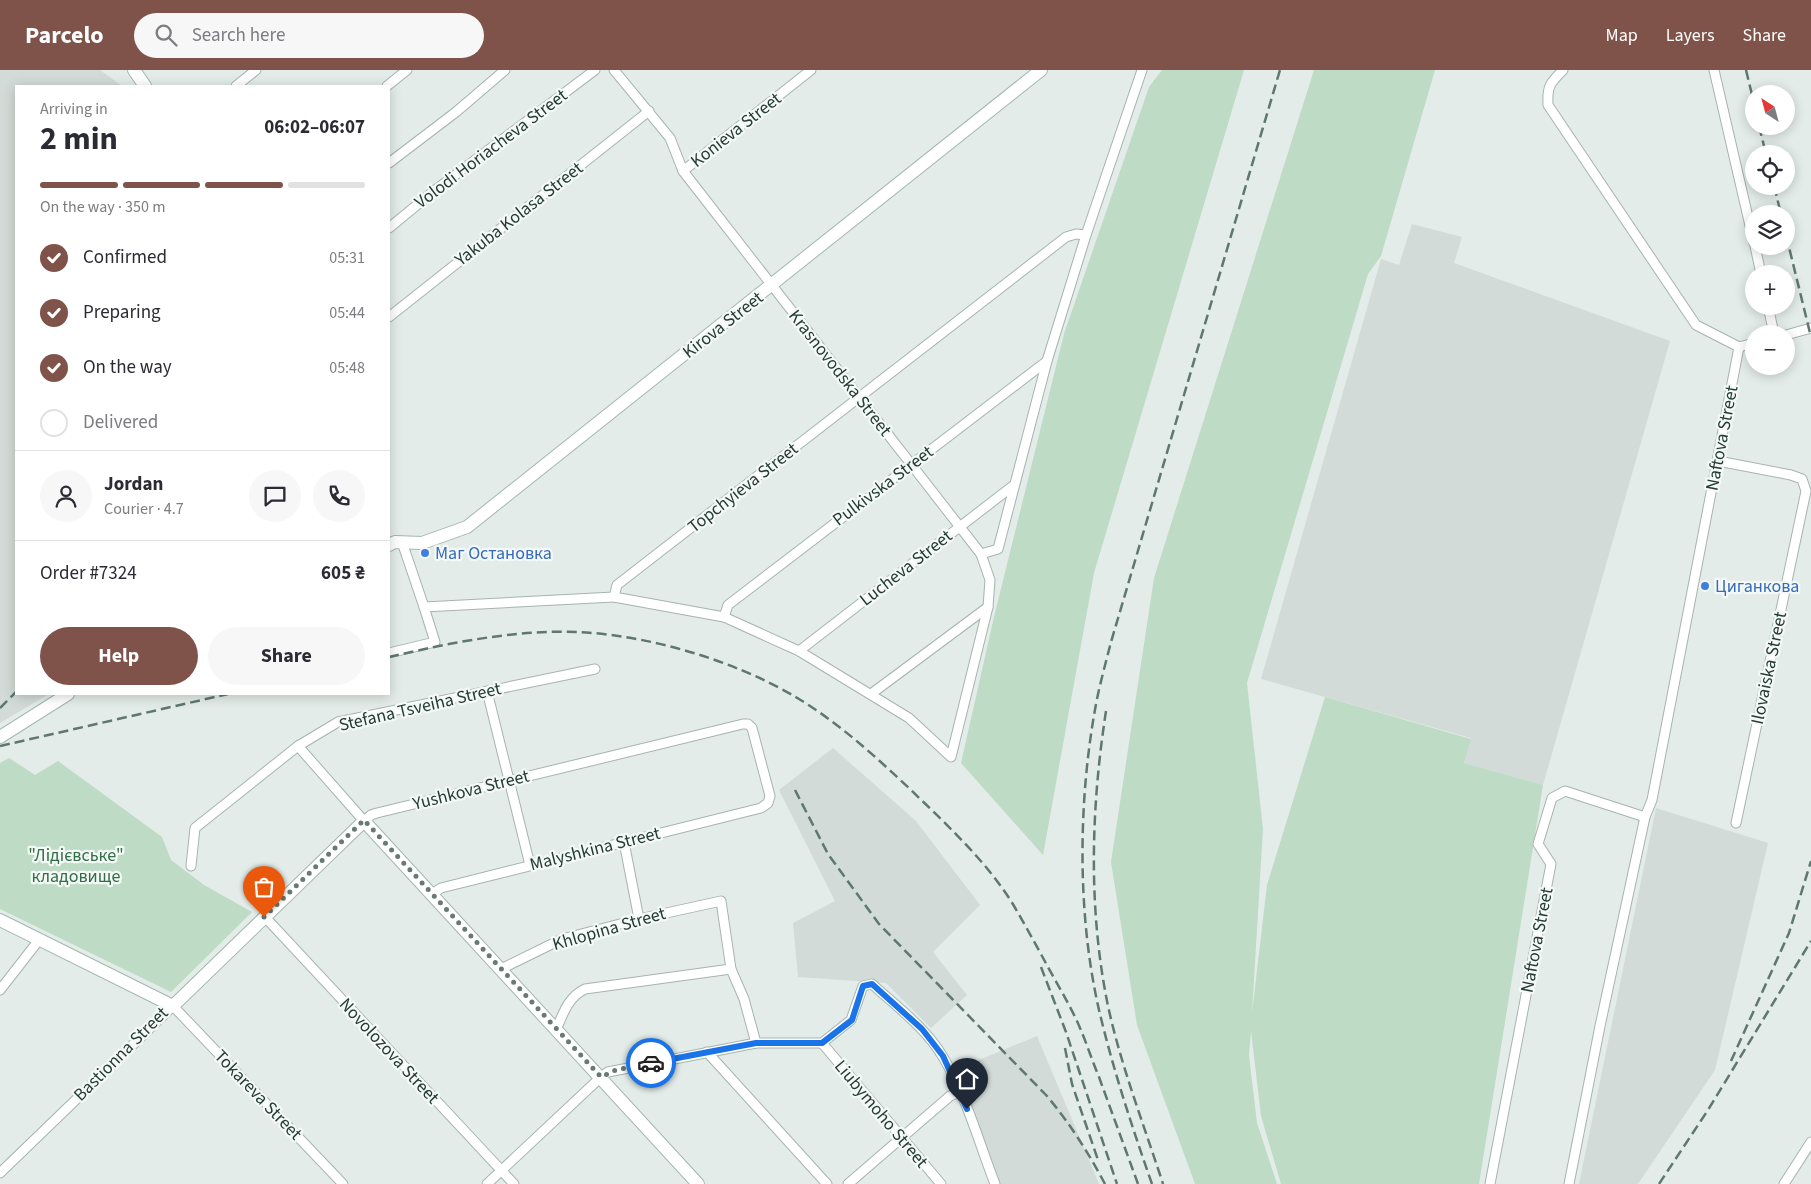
<!DOCTYPE html>
<html lang="en">
<head>
<meta charset="utf-8">
<style>
  :root { --surface:#fff; --page:#f7f7f7; --text:#2b2b33; --muted:#7c7c81; --line:#e1e1e2; --accent:#7f534a }
  body { margin:0; font-family:"Source Sans 3",sans-serif; background:var(--page); color:var(--text); height:100vh; display:flex; flex-direction:column; font-size:19px; white-space:nowrap }
  * { box-sizing:border-box; margin:0 }
  p { font-size:16px; color:var(--muted) }
  .icon { flex:none; width:28px; height:28px; fill:none; stroke:currentColor; stroke-width:2; stroke-linecap:round; stroke-linejoin:round }
  .map { position:relative; flex:1; overflow:hidden }
  .drawer { position:absolute; left:15px; top:15px; width:375px; height:610px; display:flex; flex-direction:column; background:var(--surface); border-radius:0px; box-shadow:0 2px 12px #0003 }
  .drawer>* { flex:none }
  .needle { width:32px; rotate:324deg }
  .buttons { position:absolute; left:1745px; top:15px; display:grid; gap:10px }
  .buttons a { display:grid; place-items:center; width:50px; height:50px; border-radius:50%; background:var(--surface); box-shadow:0 2px 12px #0003; font-size:25px }
  .pin { position:absolute; display:grid; place-items:center; width:42px; height:42px; color:#fff; margin:-51px -21px; border-radius:50% 50% 50% 0; rotate:-45deg; box-shadow:0 0 5px #0007 }
  .pin .icon { rotate:45deg }
  .courier { position:absolute; display:grid; place-items:center; width:50px; height:50px; margin:-25px; border:4px solid #1a73e8; border-radius:50%; background:#fff; color:#222; box-shadow:0 1px 6px #0007 }
  .overview em { font-style:normal; font-weight:700 }
  .overview div { display:flex; flex-direction:column-reverse }
  .overview { display:flex; align-items:center; justify-content:space-between; height:85px; padding:0 25px }
  h1 { font-size:32px; font-weight:700; line-height:38px }
  .bar { display:grid; grid-template-columns:repeat(4,1fr); gap:8px 5px; align-content:center; height:60px; padding:0 25px }
  .bar i { height:6px; border-radius:4px; background:var(--line) }
  .bar .current { background:var(--accent) }
  .bar p { grid-column:span 4 }
  .line { display:flex; align-items:center; gap:12px; padding:0 25px; border-top:1px solid var(--line) }
  .line div { flex:1 }
  .round { display:grid; place-items:center; flex:none; width:52px; height:52px; border-radius:26px; background:var(--page) }
  ol { padding:0 25px; list-style:none }
  li { display:flex; align-items:center; gap:15px; height:55px }
  li p { margin-inline-start:auto }
  li .icon { padding:5px; border-radius:50%; background:var(--accent); color:#fff; stroke-width:4 }
  li:last-child { color:var(--muted) }
  li i { width:28px; height:28px; border:2px solid var(--line); border-radius:50% }
  .cta { display:flex; gap:10px; margin-top:auto; padding:10px 25px }
  .cta a { flex:1; height:58px; border-radius:30px; background:var(--accent); color:#fff; font-size:20px; font-weight:700; line-height:58px; text-align:center }
  .cta a+a { background:var(--page); color:var(--text) }
  header { display:flex; align-items:center; gap:30px; box-sizing:border-box; height:70px; padding:0 25px; background:var(--accent); color:#fff }
  header strong { font-size:24px }
  nav { display:flex; gap:28px; margin-inline-start:auto; font-size:18px }
  .search { width:350px; height:45px; background:var(--page); display:flex; align-items:center; gap:12px; box-sizing:border-box; padding:0 18px; border-radius:28px; color:var(--muted); font-size:19px }
  .map>svg:first-child { display:block }
  .built { fill:#d2dbd7 }
  .green { fill:#bedbc5 }
  .lines { fill:none; stroke-linecap:round; stroke-linejoin:round }
  .street-casing { stroke:#a6b4af; stroke-width:11 }
  .secondary-casing { stroke:#a3b7af; stroke-width:14 }
  .street { stroke:#fff; stroke-width:9 }
  .secondary { stroke:#fff; stroke-width:12 }
  .rail { stroke:#5f7770; stroke-width:2.5; stroke-dasharray:10 5; stroke-linecap:butt }
  .done { stroke:#677a74; stroke-width:5; stroke-dasharray:0 9 }
  .route { stroke:#1a73e8; stroke-width:6 }
  .shop-dot { fill:#3f7fe0; stroke:#f4f8f6; stroke-width:2 }
  .labels { text-anchor:middle; dominant-baseline:central; stroke-width:4.5; stroke-linejoin:round; paint-order:stroke }
  .street-label { font-size:18px; fill:#243c35; stroke:#f4f8f6 }
  .shop-label { font-size:18px; fill:#366cbe; stroke:#f4f8f6; text-anchor:start }
  .park-label { font-size:18px; fill:#326f48; stroke:#f4f8f6 }
</style>
</head>
<body>
<header>
<strong>Parcelo</strong>
<div class="search"><svg class="icon" aria-label="search" viewBox="0 0 24 24"><circle cx="10" cy="10" r="6"/><path d="M15 15l6 6"/></svg>Search here</div>
<nav><a>Map</a><a>Layers</a><a>Share</a></nav>
</header>
<div class="map">
<svg width="1811" height="1114" viewBox="0 0 1811 1114">
  <rect width="100%" height="100%" fill="#e3ece8"/>
  <g class="built">
    <polygon points="0,0 100,0 122,16 16,16 16,624 49,624 0,653"/>
    <polygon points="1412,154 1462,167 1454,193 1670,271 1543,715 1464,693 1471,668 1261,609 1381,189 1399,195"/>
    <polygon points="833,678 916,751 980,835 933,882 967,925 931,958 886,913 798,907 793,853 835,831 779,720"/>
    <polygon points="1656,738 1768,773 1715,1000 1638,1114 1579,1114"/>
    <polygon points="1037,966 1099,1114 999,1114 952,1001"/>
  </g>
  <g class="green">
    <polygon points="1162,0 1244,0 1094,503 1043,785 961,693 994,547 1064,264 1149,17"/>
    <polygon points="1314,0 1435,0 1381,186 1368,204 1247,613 1263,759 1252,943 1267,815 1325,627 1471,669 1464,693 1543,715 1479,1114 1281,1114 1261,1046 1251,961 1249,985 1257,1053 1277,1114 1195,1114 1137,955 1111,792 1154,508"/>
    <polygon points="9,688 35,705 58,691 162,767 171,790 204,815 252,842 171,922 0,839 0,693"/>
  </g>
  <g class="lines">
    <g class="street-casing">
      <g id="street">
        <polyline points="614,0 670,68 683,101 981,484"/>
        <path d="M1563,0c-13,13 -16,16 -15,35l148,220 43,22 -87,453 -7,17 -45,209 -31,158"/>
        <polyline points="1714,0 1754,173"/>
        <polyline points="236,16 256,0"/>
        <polyline points="387,16 407,0"/>
        <polyline points="389,93 456,42 505,0"/>
        <polyline points="683,101 811,0"/>
        <polyline points="389,158 434,121 595,0"/>
        <polyline points="1755,176 1761,204"/>
        <polyline points="1768,236 1774,264"/>
        <polyline points="389,247 649,41"/>
        <polyline points="1786,265 1811,258"/>
        <polyline points="1739,277 1754,273"/>
        <polyline points="1718,391 1791,405 1802,409 1806,421 1736,753"/>
        <polyline points="402,472 424,537 614,527 617,515 1066,167 1076,164 1086,165"/>
        <polyline points="614,527 724,547 799,581 909,648 951,687 988,537 990,510 981,484 998,479 1047,291 1086,165 1142,0"/>
        <polyline points="724,547 728,535 1047,291"/>
        <polyline points="799,581 1014,415"/>
        <polyline points="389,583 435,572 424,537"/>
        <polyline points="487,621 530,795"/>
        <polyline points="871,624 988,537"/>
        <polyline points="298,676 364,751 371,745 377,743 743,654 748,654 752,658 770,726 768,733 761,738 441,818 432,824"/>
        <polyline points="624,772 639,849"/>
        <polyline points="191,796 195,758 298,676 338,652 595,599"/>
        <polyline points="265,847 514,1114"/>
        <polyline points="501,899 562,869 639,849 721,831 731,899 744,929 756,973"/>
        <polyline points="0,920 39,870"/>
        <path d="M556,960c7,-16 12,-33 29,-41l146,-20"/>
        <polyline points="822,973 941,1114"/>
        <polyline points="707,982 827,1114"/>
        <polyline points="0,1103 173,936 343,1114"/>
        <path d="M487,1114l114,-107 7,-5 148,-29h66l29,-23 12,-34 9,-2c24,22 54,44 71,73 23,38 36,86 52,127"/>
        <polyline points="848,1114 950,1026 960,1022"/>
        <polyline points="1490,1114 1551,794 1538,774 1552,728 1565,721 1645,747"/>
        <polyline points="1784,1114 1811,1072"/>
      </g>
    </g>
    <g class="secondary-casing">
      <g id="secondary">
        <polyline points="134,0 145,16"/>
        <polyline points="389,475 395,472 422,473 467,457 1041,0"/>
        <polyline points="0,667 68,624"/>
        <polyline points="0,850 173,936 364,751 698,1114"/>
      </g>
    </g>
    <use href="#street" class="street"/>
    <use href="#secondary" class="secondary"/>
    <g class="rail">
      <polyline points="1746,0 1754,33"/>
      <polyline points="1759,56 1766,84"/>
      <polyline points="1774,116 1781,144"/>
      <polyline points="1786,165 1811,267"/>
      <path d="M389,587c52,-12 104,-23 158,-25 80,-4 183,25 252,67 41,25 77,58 112,91 36,35 73,69 100,111 11,18 21,37 31,55 11,21 24,42 34,63 9,19 15,39 23,58 13,36 26,71 39,107"/>
      <polyline points="0,638 16,622"/>
      <path d="M1106,641c-15,97 -18,198 2,295 13,60 36,119 55,178"/>
      <polyline points="0,676 228,624"/>
      <path d="M795,720l33,64 51,70 167,171c23,27 42,57 59,89"/>
      <polyline points="1041,897 1066,962 1117,1114"/>
      <polyline points="1065,978 1072,1014 1098,1090"/>
      <polyline points="1731,991 1789,863 1811,791"/>
      <path d="M1152,1114c-20,-57 -39,-115 -53,-174 -22,-96 -21,-209 -3,-306 4,-21 10,-42 15,-62l169,-572"/>
      <polyline points="1659,1114 1708,1040 1811,871"/>
    </g>
  </g>
  <g class="lines">
    <polyline class="done" points="264,847 364,750 601,1007 616,1000 651,993"/>
    <polyline class="route" points="651,993 756,973 822,973 852,950 863,916 872,914 922,959 943,986 967,1039"/>
  </g>
  <g class="shop-dot">
    <circle cx="425" cy="483" r="5"/>
    <circle cx="1705" cy="516" r="5"/>
  </g>
  <g class="labels">
    <g class="street-label">
      <text transform="translate(736 60) rotate(-38)">Konieva Street</text>
      <text transform="translate(491 79) rotate(-37)">Volodi Horiacheva Street</text>
      <text transform="translate(519 144) rotate(-38)">Yakuba Kolasa Street</text>
      <text transform="translate(723 255) rotate(-38)">Kirova Street</text>
      <text transform="translate(840 303) rotate(52)">Krasnovodska Street</text>
      <text transform="translate(1722 368) rotate(-79)">Naftova Street</text>
      <text transform="translate(883 416) rotate(-37)">Pulkivska Street</text>
      <text transform="translate(743 418) rotate(-38)">Topchyieva Street</text>
      <text transform="translate(906 498) rotate(-38)">Lucheva Street</text>
      <text transform="translate(1769 598) rotate(-78)">Ilovaiska Street</text>
      <text transform="translate(420 637) rotate(-13)">Stefana Tsveiha Street</text>
      <text transform="translate(471 720) rotate(-14)">Yushkova Street</text>
      <text transform="translate(595 779) rotate(-14)">Malyshkina Street</text>
      <text transform="translate(609 859) rotate(-16)">Khlopina Street</text>
      <text transform="translate(1537 870) rotate(-79)">Naftova Street</text>
      <text transform="translate(389 981) rotate(47)">Novolozova Street</text>
      <text transform="translate(121 984) rotate(-45)">Bastionna Street</text>
      <text transform="translate(258 1025) rotate(46)">Tokareva Street</text>
      <text transform="translate(881 1044) rotate(50)">Liubymoho Street</text>
    </g>
    <g class="shop-label">
      <text x="435" y="483">Маг Остановка</text>
      <text x="1715" y="516">Циганкова</text>
    </g>
    <g class="park-label">
      <text x="76" y="785">"Лідієвське"<tspan x="76" dy="21">кладовище</tspan></text>
    </g>
  </g>
</svg>
<div class="buttons">
<a><svg class="needle" viewBox="-14 -14 28 28"><path d="M0-13l5 13h-10z" fill="#e53935"/><path d="M0 13l5-13h-10z" fill="#7c7c81"/></svg></a>
<a><svg class="icon" aria-label="locate" viewBox="0 0 24 24"><circle cx="12" cy="12" r="6"/><path d="M12 2v4M12 18v4M2 12h4M18 12h4"/></svg></a>
<a><svg class="icon" aria-label="layers" viewBox="0 0 24 24"><path d="M12 4l9 5-9 5-9-5zM3 14l9 5 9-5"/></svg></a>
<a>+</a>
<a>−</a>
</div>
<div class="pin" style="left:264px;top:847px;background:#ea580c"><svg class="icon" aria-label="bag" viewBox="0 0 24 24"><path d="M5 8h14l-1 12H6zM9 8a3 3 0 0 1 6 0"/></svg></div>
<div class="pin" style="left:967px;top:1039px;background:#1f2937"><svg class="icon" aria-label="home" viewBox="0 0 24 24"><path d="M3 11l9-7 9 7M6 9v11h12V9"/></svg></div>
<div class="courier" style="left:651px;top:993px"><svg class="icon" aria-label="car" viewBox="0 0 24 24"><path d="M5 17H2v-5l4-1 3-4h7l3 4 3 1v5h-3M9 17h6M6 11h13"/><circle cx="7" cy="17" r="2"/><circle cx="17" cy="17" r="2"/></svg></div>
<section class="drawer">
<div class="overview"><div><h1>2 min</h1><p>Arriving in</p></div><em>06:02–06:07</em></div>
<div class="bar"><i class="current"></i><i class="current"></i><i class="current"></i><i></i><p>On the way · 350 m</p></div>
<ol>
<li><svg class="icon" aria-label="check" viewBox="0 0 24 24"><path d="M5 12l5 5 9-10"/></svg>Confirmed<p>05:31</p></li>
<li><svg class="icon" aria-label="check" viewBox="0 0 24 24"><path d="M5 12l5 5 9-10"/></svg>Preparing<p>05:44</p></li>
<li><svg class="icon" aria-label="check" viewBox="0 0 24 24"><path d="M5 12l5 5 9-10"/></svg>On the way<p>05:48</p></li>
<li><i></i>Delivered</li>
</ol>
<div class="line" style="height:90px"><a class="round"><svg class="icon" aria-label="person" viewBox="0 0 24 24"><circle cx="12" cy="8" r="4"/><path d="M4 21q1-7 8-7t8 7"/></svg></a><div><b>Jordan</b><p>Courier · 4.7</p></div><a class="round"><svg class="icon" aria-label="chat" viewBox="0 0 24 24"><path d="M4 5h16v11H9l-5 4z"/></svg></a><a class="round"><svg class="icon" aria-label="phone" viewBox="0 0 24 24"><path d="M5 4h4l2 5-3 2q2 4 5 5l2-3 5 2v4C11 20 4 13 5 4z"/></svg></a></div>
<div class="line" style="height:65px"><div>Order #7324</div><b>605 ₴</b></div>
<div class="cta"><a>Help</a><a>Share</a></div>
</section>
</div>
</body>
</html>
